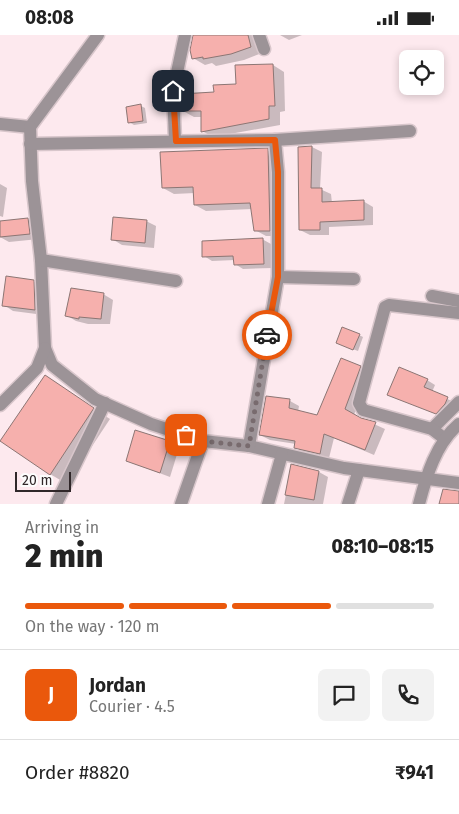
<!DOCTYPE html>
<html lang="en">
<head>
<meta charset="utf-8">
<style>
  :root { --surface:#fff; --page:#f2f2f2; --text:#222; --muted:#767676; --line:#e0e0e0; --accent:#ea580c }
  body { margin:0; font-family:"Fira Sans",sans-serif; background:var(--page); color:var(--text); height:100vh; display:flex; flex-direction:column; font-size:19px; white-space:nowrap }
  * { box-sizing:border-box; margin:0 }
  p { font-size:16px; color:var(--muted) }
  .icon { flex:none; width:28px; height:28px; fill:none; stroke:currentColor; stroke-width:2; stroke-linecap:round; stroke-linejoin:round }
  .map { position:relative; height:469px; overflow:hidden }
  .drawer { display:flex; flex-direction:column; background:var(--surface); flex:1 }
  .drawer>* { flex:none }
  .fabs { position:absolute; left:399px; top:15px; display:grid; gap:10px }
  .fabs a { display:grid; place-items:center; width:45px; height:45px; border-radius:8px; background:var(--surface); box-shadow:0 2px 8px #0003; font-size:25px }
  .scale { position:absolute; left:15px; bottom:12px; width:56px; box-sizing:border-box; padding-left:5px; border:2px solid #302729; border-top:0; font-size:14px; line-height:18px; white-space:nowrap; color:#302729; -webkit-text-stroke:4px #fcfcfc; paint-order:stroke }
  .pin { position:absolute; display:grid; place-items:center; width:42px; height:42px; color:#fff; margin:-21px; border-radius:10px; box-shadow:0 2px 8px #0006 }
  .courier { position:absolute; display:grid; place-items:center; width:50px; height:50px; margin:-25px; border:4px solid #ea580c; border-radius:50%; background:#fff; color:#222; box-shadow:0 1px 6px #0007 }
  .head em { font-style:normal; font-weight:800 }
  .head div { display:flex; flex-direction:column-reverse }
  .head { display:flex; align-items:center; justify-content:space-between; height:85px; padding:0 25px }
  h1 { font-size:32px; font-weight:800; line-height:38px }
  .bar { display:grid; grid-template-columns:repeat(4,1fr); gap:8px 5px; align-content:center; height:60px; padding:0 25px }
  .bar i { height:6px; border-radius:4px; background:var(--line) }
  .bar .on { background:var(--accent) }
  .bar p { grid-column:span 4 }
  .line { display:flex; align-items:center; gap:12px; padding:0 25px; border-top:1px solid var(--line) }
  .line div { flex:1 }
  .round { display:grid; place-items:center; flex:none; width:52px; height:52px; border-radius:8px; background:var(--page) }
  .status { display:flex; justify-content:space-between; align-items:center; height:35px; padding:0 25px; background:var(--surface); direction:ltr }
  .status svg { height:14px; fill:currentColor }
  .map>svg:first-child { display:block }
  .shadow { fill:#0003 }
  .building { fill:#f6b0ad; stroke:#8c7674 }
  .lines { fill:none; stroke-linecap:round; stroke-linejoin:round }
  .minor-casing { stroke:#d8c6cb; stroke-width:15 }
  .minor { stroke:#9c9397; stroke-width:12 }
  .done { stroke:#786b6e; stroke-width:5; stroke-dasharray:0 9 }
  .route { stroke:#ea580c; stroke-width:6 }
</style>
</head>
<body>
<div class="status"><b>08:08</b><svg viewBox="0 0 49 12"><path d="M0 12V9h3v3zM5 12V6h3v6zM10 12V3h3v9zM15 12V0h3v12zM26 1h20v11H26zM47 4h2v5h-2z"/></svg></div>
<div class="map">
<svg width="459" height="469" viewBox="0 0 459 469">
  <rect width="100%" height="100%" fill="#fde9ee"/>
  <g class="shadow">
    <polygon points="193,0 259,0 262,18 244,25 216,31 212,28 205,30 193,23"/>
    <polygon points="280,0 302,0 289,5"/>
    <polygon points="273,30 284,37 285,76 280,77 280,90 213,102 202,96 202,82 194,82 183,76"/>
    <polygon points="141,71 145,73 147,88 134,90 129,87"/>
    <polygon points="312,112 322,117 320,154 331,159 332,168 363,166 373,172 373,190 329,192 329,200 310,200 300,195 299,113"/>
    <polygon points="267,115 278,121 280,201 266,201 255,195 252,174 206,176 195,170 195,158 174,159 163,153"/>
    <polygon points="0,149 7,153 3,182 0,181"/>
    <polygon points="28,184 37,190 39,204 9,207 0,202 0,187"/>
    <polygon points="146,186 156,191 154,213 122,210 112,204"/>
    <polygon points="262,204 271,209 272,233 243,234 235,229 235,225 212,226 204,221"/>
    <polygon points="33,246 43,251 44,280 13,276 4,270"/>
    <polygon points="103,259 113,265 110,289 88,289 76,286 66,280"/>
    <polygon points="359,300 363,302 358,316 342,310"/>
    <polygon points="360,332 369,338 354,380 385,394 374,420 334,403 329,423 304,418 295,412 296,409 270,405 260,400 267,362 290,366 299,371 298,377 318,381"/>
    <polygon points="45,342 110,384 67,449 50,439"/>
    <polygon points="427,345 435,350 432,357 456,368 445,382 389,359"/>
    <polygon points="136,397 170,407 179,413 170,442 127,426"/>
    <polygon points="292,430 319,437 328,442 323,469 284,469"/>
  </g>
  <g class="building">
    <polygon points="193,0 248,0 251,12 231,19 203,24 203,22 192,24 190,15"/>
    <polygon points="273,29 275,71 269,71 269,84 201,97 201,76 182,76 181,59 214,57 213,50 236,49 235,30"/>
    <polygon points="141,69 143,86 128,88 126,72"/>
    <polygon points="312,111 311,153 322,153 322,167 364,165 364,185 320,187 320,195 299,195 298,112"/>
    <polygon points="268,113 270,196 254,196 250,168 194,170 193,152 162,153 160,117"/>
    <polygon points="113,182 147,185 145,208 111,205"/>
    <polygon points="28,183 30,199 0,202 0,186"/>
    <polygon points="263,203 264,229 234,230 233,221 202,222 202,206"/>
    <polygon points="6,241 34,245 35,275 2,271"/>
    <polygon points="71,253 104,258 101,284 79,282 79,284 65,281"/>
    <polygon points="342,292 360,299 353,315 336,308"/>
    <polygon points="341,323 361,331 345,374 361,383 376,387 365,415 324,399 320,419 294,413 295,406 259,400 266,361 290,364 289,373 317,380"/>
    <polygon points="399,332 428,344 424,352 448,362 445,369 436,379 387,360"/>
    <polygon points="45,340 94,373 50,440 0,406"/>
    <polygon points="135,395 170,406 160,438 126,426"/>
    <polygon points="291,429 319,436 314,465 285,460"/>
    <polygon points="443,454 459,456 459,469 439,469"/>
  </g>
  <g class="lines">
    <g class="minor-casing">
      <g id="minor">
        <polyline points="259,0 264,14"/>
        <polyline points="0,89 30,92 98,0"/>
        <polyline points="30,92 32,146 41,225 45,313 52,330 95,364 151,389 203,406 249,411 344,433 459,448"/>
        <polyline points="275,105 410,96"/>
        <polyline points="175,106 173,56 185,0"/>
        <polyline points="30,109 275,105 278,137 278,242 249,411"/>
        <polyline points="41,225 176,246"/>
        <polyline points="278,242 354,244"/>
        <polyline points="432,261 459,266"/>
        <polyline points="0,370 37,333 45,313"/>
        <polyline points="432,394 459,367"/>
        <polyline points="445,404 432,394 363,375 359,368 385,272 389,270 459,278"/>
        <polyline points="56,469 105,368"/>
        <polyline points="181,469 203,406"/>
        <polyline points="268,469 282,419"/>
        <polyline points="348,469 359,435"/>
        <path d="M419,469c7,-27 17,-61 40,-80"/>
      </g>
    </g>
    <use href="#minor" class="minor"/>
  </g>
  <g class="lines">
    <polyline class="done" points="186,400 203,406 249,411 267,300"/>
    <polyline class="route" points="173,56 176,106 275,105 278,137 278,242 267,300"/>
  </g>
</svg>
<div class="fabs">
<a><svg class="icon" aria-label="locate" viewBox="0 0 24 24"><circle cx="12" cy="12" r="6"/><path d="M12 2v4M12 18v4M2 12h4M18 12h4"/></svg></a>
</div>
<div class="scale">20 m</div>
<div class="pin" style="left:186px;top:400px;background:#ea580c"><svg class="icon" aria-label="bag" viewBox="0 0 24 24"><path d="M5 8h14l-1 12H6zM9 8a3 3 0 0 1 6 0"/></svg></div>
<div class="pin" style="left:173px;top:56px;background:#1f2937"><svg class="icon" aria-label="home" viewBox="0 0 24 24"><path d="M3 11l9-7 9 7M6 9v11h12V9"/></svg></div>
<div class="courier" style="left:267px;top:300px"><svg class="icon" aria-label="car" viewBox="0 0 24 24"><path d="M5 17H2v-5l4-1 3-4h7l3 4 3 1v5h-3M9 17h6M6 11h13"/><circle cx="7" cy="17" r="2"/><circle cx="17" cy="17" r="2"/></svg></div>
</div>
<section class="drawer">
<div class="head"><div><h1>2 min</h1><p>Arriving in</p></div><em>08:10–08:15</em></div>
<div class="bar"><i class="on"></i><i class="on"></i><i class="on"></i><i></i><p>On the way · 120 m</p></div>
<div class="line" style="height:90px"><b class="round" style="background:var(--accent);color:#fff">J</b><div><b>Jordan</b><p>Courier · 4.5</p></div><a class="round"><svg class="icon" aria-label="chat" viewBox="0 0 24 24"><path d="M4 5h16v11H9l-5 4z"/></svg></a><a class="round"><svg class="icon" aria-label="phone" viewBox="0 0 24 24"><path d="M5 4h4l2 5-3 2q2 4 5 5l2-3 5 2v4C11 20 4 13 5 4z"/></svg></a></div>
<div class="line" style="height:65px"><div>Order #8820</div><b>₹941</b></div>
</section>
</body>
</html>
